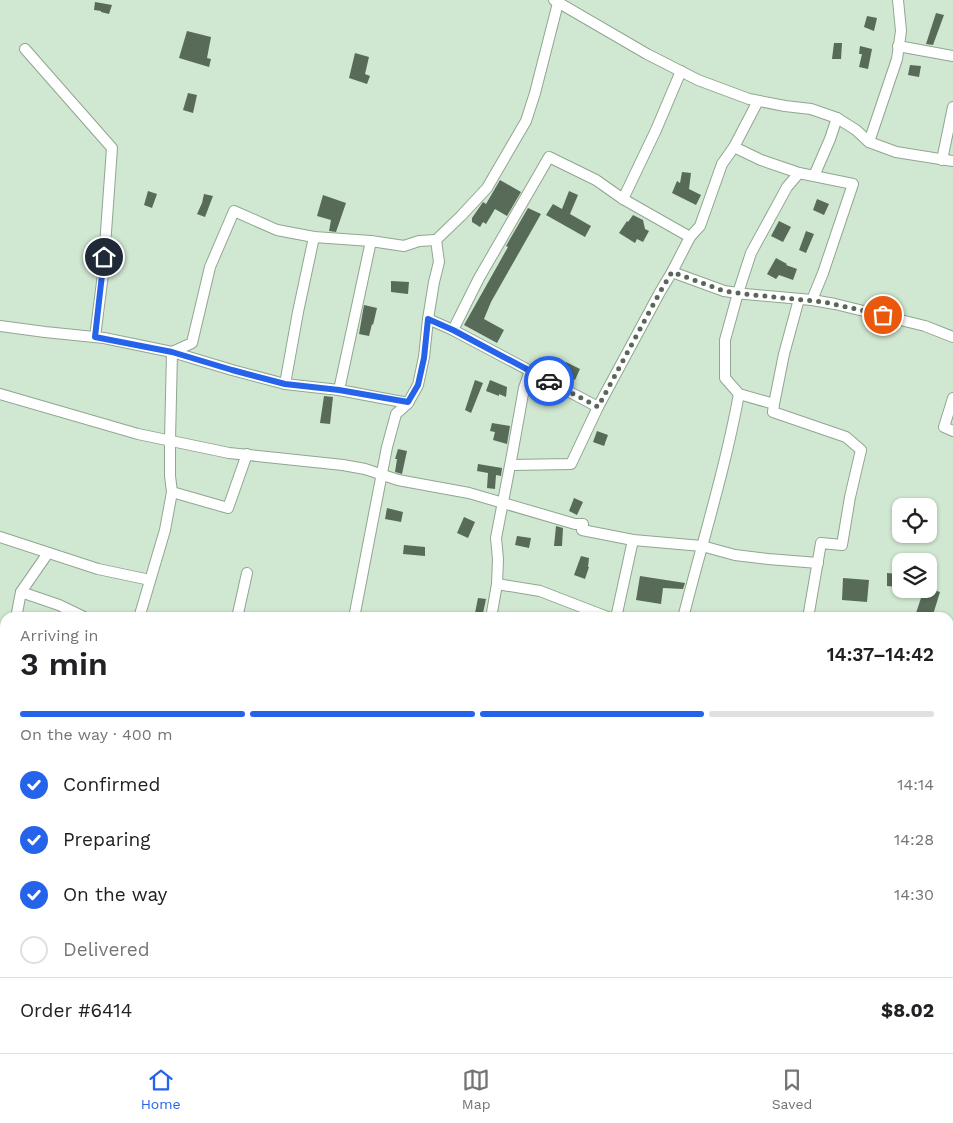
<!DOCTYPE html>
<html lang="en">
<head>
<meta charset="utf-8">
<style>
  :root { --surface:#fff; --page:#f6f6f6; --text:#202124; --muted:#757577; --line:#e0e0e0; --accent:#2563eb }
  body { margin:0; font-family:"Work Sans",sans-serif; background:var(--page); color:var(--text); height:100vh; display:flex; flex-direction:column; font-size:19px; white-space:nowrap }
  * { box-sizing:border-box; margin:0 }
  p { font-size:16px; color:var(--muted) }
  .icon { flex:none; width:28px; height:28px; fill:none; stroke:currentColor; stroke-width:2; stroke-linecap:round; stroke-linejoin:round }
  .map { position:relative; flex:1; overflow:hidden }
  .sheet { position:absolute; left:0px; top:612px; width:954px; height:441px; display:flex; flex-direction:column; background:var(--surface); border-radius:15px 15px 0 0; box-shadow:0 1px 4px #0004 }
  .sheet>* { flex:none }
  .buttons { position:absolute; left:892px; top:498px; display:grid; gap:10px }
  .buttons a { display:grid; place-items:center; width:45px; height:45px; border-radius:10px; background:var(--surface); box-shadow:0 1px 4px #0004; font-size:25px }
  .pin { position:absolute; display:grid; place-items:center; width:42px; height:42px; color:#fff; margin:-21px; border:2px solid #fff; border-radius:50%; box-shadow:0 1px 5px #0007 }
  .courier { position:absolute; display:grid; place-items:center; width:50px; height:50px; margin:-25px; border:4px solid #2563eb; border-radius:50%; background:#fff; color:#222; box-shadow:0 1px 6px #0007 }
  .summary em { font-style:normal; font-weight:600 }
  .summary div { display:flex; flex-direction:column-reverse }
  .summary { display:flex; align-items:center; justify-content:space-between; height:85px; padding:0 20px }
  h1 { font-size:32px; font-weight:600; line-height:38px }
  .bar { display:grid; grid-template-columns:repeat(4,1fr); gap:8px 5px; align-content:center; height:60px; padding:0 20px }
  .bar i { height:6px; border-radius:4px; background:var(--line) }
  .bar .selected { background:var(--accent) }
  .bar p { grid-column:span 4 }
  .line { display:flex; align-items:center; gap:12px; padding:0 20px; border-top:1px solid var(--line) }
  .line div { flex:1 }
  ol { padding:0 20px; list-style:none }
  li { display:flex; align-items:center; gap:15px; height:55px }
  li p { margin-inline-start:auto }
  li .icon { padding:5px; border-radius:50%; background:var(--accent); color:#fff; stroke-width:4 }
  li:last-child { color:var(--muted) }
  li i { width:28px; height:28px; border:2px solid var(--line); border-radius:50% }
  .tab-bar { display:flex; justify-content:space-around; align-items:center; height:70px; border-top:1px solid var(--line); background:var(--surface); font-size:14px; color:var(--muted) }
  .tab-bar a { display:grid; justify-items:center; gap:2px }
  .tab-bar .selected { color:var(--accent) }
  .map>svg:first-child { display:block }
  .building { fill:#576b58 }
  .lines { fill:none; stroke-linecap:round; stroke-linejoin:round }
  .street-casing { stroke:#90a691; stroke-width:12 }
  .street { stroke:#fff; stroke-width:10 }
  .done { stroke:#596659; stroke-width:5; stroke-dasharray:0 9 }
  .route { stroke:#2563eb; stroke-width:6 }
</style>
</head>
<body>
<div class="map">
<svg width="953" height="1053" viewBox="0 0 953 1053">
  <rect width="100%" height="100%" fill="#d0e7d1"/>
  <g class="building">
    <polygon points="95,2 112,5 109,14 101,12 101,11 94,10"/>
    <polygon points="936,13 944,15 933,45 926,44"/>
    <polygon points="867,16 877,18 874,31 864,27"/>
    <polygon points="187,31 211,37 207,58 211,59 209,67 179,58"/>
    <polygon points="834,43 842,43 841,59 832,59"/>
    <polygon points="860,46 872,49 868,69 859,67 862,54 859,54"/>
    <polygon points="355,53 369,57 365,74 370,76 367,84 349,78"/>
    <polygon points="910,65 921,66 919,77 908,75"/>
    <polygon points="188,93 197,95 193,113 183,110"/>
    <polygon points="682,172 691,173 689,189 701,195 696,205 672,193 677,181 680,183"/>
    <polygon points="500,180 521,192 507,216 495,209 486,224 483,222 480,227 472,222 472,218 483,202 486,204"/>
    <polygon points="148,191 157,194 152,208 144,205"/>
    <polygon points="569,191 578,195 570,214 591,226 585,237 546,215 553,204 562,209"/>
    <polygon points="204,194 213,196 205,217 197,214 202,203"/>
    <polygon points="323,195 346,203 336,232 329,231 331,220 317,216"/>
    <polygon points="817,199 829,204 824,215 813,210"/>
    <polygon points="528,208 541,214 491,302 484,319 504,330 497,343 464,325 508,247 506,246"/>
    <polygon points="633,215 643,220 645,229 649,231 643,242 637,239 635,243 619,233 627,221 628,222"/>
    <polygon points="779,221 791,227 783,242 771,236"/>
    <polygon points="806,231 814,234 806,253 799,250"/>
    <polygon points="776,258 787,264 786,265 797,269 793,280 779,275 776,279 767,274"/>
    <polygon points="391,281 409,282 408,294 391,292"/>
    <polygon points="364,305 377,308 373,325 372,324 369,336 359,334"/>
    <polygon points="566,362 580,369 575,380 571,378 570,381 559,376"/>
    <polygon points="475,380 483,383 471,413 465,410"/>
    <polygon points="490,380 507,387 506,397 499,394 499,396 486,391"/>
    <polygon points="324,396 333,397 330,424 320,423"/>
    <polygon points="492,423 510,426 507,444 493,440 495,432 490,431"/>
    <polygon points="597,431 608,435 604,446 593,442"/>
    <polygon points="398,449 407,451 402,474 395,472 397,459 395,459"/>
    <polygon points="478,464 502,468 501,476 496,475 495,489 487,488 488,473 477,471"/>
    <polygon points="574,498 583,502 577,515 569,511"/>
    <polygon points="387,508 403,512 401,522 385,519"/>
    <polygon points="464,517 475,522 468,538 457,533"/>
    <polygon points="556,526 563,528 562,546 554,546"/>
    <polygon points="517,536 531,538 529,548 515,545"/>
    <polygon points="404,545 425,547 425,556 403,554"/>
    <polygon points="581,556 589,558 588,567 589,567 585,579 574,575"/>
    <polygon points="887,573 898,574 898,587 887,586"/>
    <polygon points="640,576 685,583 683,589 663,588 661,604 636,600"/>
    <polygon points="843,578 869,580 867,602 842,600"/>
    <polygon points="924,589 931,589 940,592 932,618 916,613"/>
    <polygon points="478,598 486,599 482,618 474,618"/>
  </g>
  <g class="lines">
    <g class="street-casing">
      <g id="street">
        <polyline points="554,0 647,54 698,80 749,99 785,106 811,109 837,118 856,130 869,142 896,152 953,161"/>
        <polyline points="898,46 953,56"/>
        <polyline points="25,49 112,148 103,274 95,337"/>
        <polyline points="869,142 897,59 901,31 898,0"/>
        <polyline points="734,147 761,160 799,173 853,184 823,273 812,300"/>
        <polyline points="942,160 953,107"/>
        <polyline points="799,173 787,187 751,253 738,293 725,340 725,378 739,394 774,404 773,412 846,437 861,450 850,497 842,545 821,543 808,618"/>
        <polyline points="814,176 830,139 837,118"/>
        <polyline points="623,199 656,130 681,71"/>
        <polyline points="672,272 724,291 745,294 812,300 835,304 925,326 953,337"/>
        <polyline points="428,319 453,330 598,407"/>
        <polyline points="0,326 45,332 104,338 172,352 232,370 285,384 339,390 408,403"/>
        <polyline points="453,330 479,278 549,157 596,180 623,199 690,237"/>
        <polyline points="285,384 298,312 314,237"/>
        <polyline points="339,390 371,241"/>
        <polyline points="0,394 138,434 229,453 343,465 365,469 398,480 469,493 575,524 583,524 582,530 633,540 702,546 735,555 768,559 818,563"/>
        <polyline points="953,398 944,427 953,431"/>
        <polyline points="774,404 784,354 799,299"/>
        <polyline points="511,465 571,464 598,407 660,292 672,272 690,237 700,226 722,164 734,147 758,101"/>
        <polyline points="172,492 228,508 247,454"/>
        <polyline points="0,537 98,569 150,580"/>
        <polyline points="497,584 540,591 610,618"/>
        <polyline points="21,592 59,605 86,618"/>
        <polyline points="16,618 21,592 48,553"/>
        <polyline points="139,618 165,530 172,492 170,476 170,440 172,352 192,343 210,267 234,211 277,230 314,237 371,241 404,246 419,241 436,240"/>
        <polyline points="237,618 247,573"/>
        <polyline points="354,618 387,447 396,414 408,403 418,385 424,357 428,319 434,282 439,262 436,240 461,216 487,188 526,121 535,93 558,3"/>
        <polyline points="491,618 497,584 498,559 496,538 512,455 524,388 530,371"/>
        <polyline points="616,618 633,540"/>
        <path d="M683,618c19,-75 42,-148 56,-224"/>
        <polyline points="949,671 953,666"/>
        <polyline points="0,693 5,670"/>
        <polyline points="0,707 5,709"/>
        <polyline points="0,795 5,796"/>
        <polyline points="949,806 953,806"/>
        <polyline points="0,879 5,880"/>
        <polyline points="949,923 953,924"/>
        <polyline points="0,978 5,948"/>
        <polyline points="0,995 5,996"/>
        <polyline points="949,1009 953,1009"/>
        <polyline points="179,1049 193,1053"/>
        <polyline points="546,1049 560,1053"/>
        <polyline points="100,1053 101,1049"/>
        <polyline points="857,1053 858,1049"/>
      </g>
    </g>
    <use href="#street" class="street"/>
  </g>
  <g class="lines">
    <polyline class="done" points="549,381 598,407 660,292 672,272 724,291 744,294 824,302 883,315"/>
    <polyline class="route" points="104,257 95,337 172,352 232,370 285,384 339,390 408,402 418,385 424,358 428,319 453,330 549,381"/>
  </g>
</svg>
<div class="buttons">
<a><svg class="icon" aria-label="locate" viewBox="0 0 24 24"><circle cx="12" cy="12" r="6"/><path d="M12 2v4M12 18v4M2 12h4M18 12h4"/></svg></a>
<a><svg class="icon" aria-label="layers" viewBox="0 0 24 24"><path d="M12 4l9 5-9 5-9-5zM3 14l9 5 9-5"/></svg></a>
</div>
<div class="pin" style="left:883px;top:315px;background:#ea580c"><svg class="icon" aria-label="bag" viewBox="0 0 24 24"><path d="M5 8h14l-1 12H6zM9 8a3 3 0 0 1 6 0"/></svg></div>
<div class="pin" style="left:104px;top:257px;background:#1f2937"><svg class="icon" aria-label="home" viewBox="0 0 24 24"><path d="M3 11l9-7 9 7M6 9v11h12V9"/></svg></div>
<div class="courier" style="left:549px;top:381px"><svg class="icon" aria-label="car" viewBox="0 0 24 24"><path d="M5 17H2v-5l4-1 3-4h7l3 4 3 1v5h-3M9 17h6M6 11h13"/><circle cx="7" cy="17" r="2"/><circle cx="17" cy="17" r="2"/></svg></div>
<section class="sheet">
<div class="summary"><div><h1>3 min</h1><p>Arriving in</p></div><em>14:37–14:42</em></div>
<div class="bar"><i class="selected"></i><i class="selected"></i><i class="selected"></i><i></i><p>On the way · 400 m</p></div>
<ol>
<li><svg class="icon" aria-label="check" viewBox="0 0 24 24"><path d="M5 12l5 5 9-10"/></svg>Confirmed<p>14:14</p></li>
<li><svg class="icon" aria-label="check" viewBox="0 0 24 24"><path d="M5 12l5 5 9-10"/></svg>Preparing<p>14:28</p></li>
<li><svg class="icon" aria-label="check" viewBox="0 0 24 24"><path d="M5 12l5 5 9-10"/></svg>On the way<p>14:30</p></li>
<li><i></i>Delivered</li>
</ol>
<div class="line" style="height:65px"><div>Order #6414</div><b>$8.02</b></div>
</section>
</div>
<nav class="tab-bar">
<a class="selected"><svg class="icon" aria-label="home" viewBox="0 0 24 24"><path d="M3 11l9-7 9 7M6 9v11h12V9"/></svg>Home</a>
<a><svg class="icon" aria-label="map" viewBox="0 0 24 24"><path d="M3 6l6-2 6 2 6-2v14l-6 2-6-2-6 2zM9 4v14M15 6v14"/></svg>Map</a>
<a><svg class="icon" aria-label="saved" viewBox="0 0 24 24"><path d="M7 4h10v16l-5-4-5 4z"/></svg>Saved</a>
</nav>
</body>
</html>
